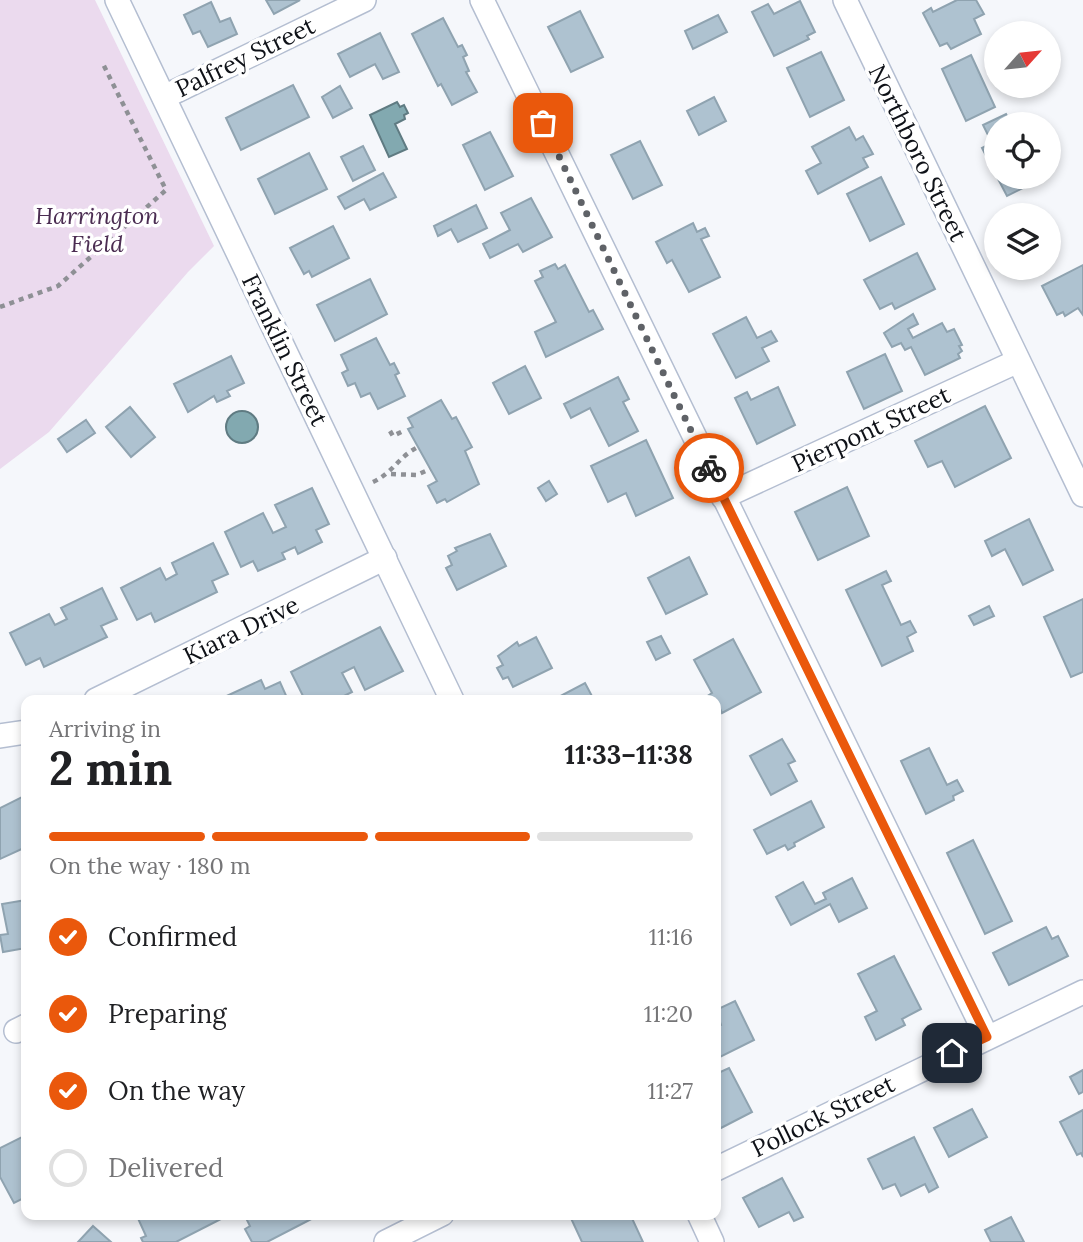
<!DOCTYPE html>
<html lang="en">
<head>
<meta charset="utf-8">
<style>
  :root { --surface:#fff; --page:#f6f6f6; --text:#202124; --muted:#757577; --line:#e0e0e0; --accent:#ea580c }
  body { margin:0; font-family:Lora,serif; background:var(--page); color:var(--text); height:100vh; display:flex; flex-direction:column; font-size:26px; white-space:nowrap }
  * { box-sizing:border-box; margin:0 }
  p { font-size:23px; color:var(--muted) }
  .icon { flex:none; width:38px; height:38px; fill:none; stroke:currentColor; stroke-width:2; stroke-linecap:round; stroke-linejoin:round }
  .map { position:relative; flex:1; overflow:hidden }
  .panel { position:absolute; left:21px; top:695px; width:700px; height:525px; display:flex; flex-direction:column; background:var(--surface); border-radius:14px; box-shadow:0 4px 10px #0003 }
  .panel>* { flex:none }
  .needle { width:46px; rotate:63deg }
  .tools { position:absolute; left:984px; top:21px; display:grid; gap:14px }
  .tools a { display:grid; place-items:center; width:77px; height:77px; border-radius:50%; background:var(--surface); box-shadow:0 4px 10px #0003; font-size:35px }
  .pin { position:absolute; display:grid; place-items:center; width:60px; height:60px; color:#fff; margin:-30px; border-radius:14px; box-shadow:0 4px 10px #0006 }
  .courier { position:absolute; display:grid; place-items:center; width:70px; height:70px; margin:-35px; border:5px solid #ea580c; border-radius:50%; background:#fff; color:#222; box-shadow:0 2px 9px #0007 }
  .overview em { font-style:normal; font-weight:700 }
  .overview div { display:flex; flex-direction:column-reverse }
  .overview { display:flex; align-items:center; justify-content:space-between; height:119px; padding:0 28px }
  h1 { font-size:46px; font-weight:700; line-height:52px }
  .bar { display:grid; grid-template-columns:repeat(4,1fr); gap:10px 7px; align-content:center; height:84px; padding:0 28px }
  .bar i { height:9px; border-radius:5px; background:var(--line) }
  .bar .current { background:var(--accent) }
  .bar p { grid-column:span 4 }
  ol { padding:0 28px; list-style:none }
  li { display:flex; align-items:center; gap:21px; height:77px }
  li p { margin-inline-start:auto }
  li .icon { padding:7px; border-radius:50%; background:var(--accent); color:#fff; stroke-width:4 }
  li:last-child { color:var(--muted) }
  li i { width:38px; height:38px; border:4px solid var(--line); border-radius:50% }
  .map>svg:first-child { display:block }
  .green { fill:#ebdaee }
  .water { fill:#82a9b0; stroke:#5f7b82; stroke-width:2 }
  .building { fill:#aec2d0; stroke:#8fa3b0; stroke-width:2 }
  .lines { fill:none; stroke-linecap:round; stroke-linejoin:round }
  .minor-casing { stroke:#b4bed1; stroke-width:26 }
  .path { stroke:#8e9095; stroke-width:4.5; stroke-dasharray:5 5; stroke-linecap:butt }
  .minor { stroke:#fff; stroke-width:23 }
  .done { stroke:#5f6267; stroke-width:7; stroke-dasharray:0 12.6 }
  .route { stroke:#ea580c; stroke-width:9 }
  .labels { text-anchor:middle; dominant-baseline:central; stroke-width:7; stroke-linejoin:round; paint-order:stroke }
  .street-label { font-size:24px; fill:#0e1117; stroke:#fff }
  .park-label { font-size:24px; font-style:italic; fill:#4b2d52; stroke:#fff }
</style>
</head>
<body>
<div class="map">
<svg width="1083" height="1242" viewBox="0 0 1083 1242">
  <rect width="100%" height="100%" fill="#f5f7fb"/>
  <polygon class="green" points="0,0 95,0 214,246 188,272 49,432 0,469"/>
  <g class="water">
    <polygon points="397,102 400,107 404,105 408,113 404,115 405,119 395,124 407,149 389,157 370,115"/>
    <circle cx="242" cy="427" r="16"/>
  </g>
  <g class="building">
    <polygon points="266,0 300,0 274,14"/>
    <polygon points="957,0 976,0 984,14 974,19 981,34 951,49 947,43 940,46 923,13 931,8 933,12"/>
    <polygon points="800,1 815,32 807,36 809,39 774,56 752,12 768,4 774,14"/>
    <polygon points="211,2 220,22 230,18 237,34 208,47 200,31 193,34 184,15"/>
    <polygon points="580,11 603,57 571,72 548,27"/>
    <polygon points="718,15 727,32 693,49 685,31"/>
    <polygon points="443,18 458,47 462,45 467,55 463,57 469,71 466,72 477,92 452,105 441,84 438,86 412,34"/>
    <polygon points="380,33 399,72 383,79 375,64 350,77 338,54"/>
    <polygon points="821,52 844,100 810,117 787,68"/>
    <polygon points="971,55 995,107 966,121 942,69"/>
    <polygon points="293,85 309,117 241,150 226,118"/>
    <polygon points="340,86 352,108 333,118 322,97"/>
    <polygon points="714,97 726,121 699,135 687,111"/>
    <polygon points="1006,114 1011,124 996,124 996,175 982,148 992,143 983,125"/>
    <polygon points="849,127 856,140 863,136 873,154 863,158 868,167 818,194 806,171 821,163 812,147"/>
    <polygon points="490,132 513,176 485,190 463,145"/>
    <polygon points="640,141 662,185 633,199 611,155"/>
    <polygon points="363,146 375,170 353,181 341,157"/>
    <polygon points="309,153 327,189 275,214 258,179"/>
    <polygon points="383,173 396,197 370,210 364,199 345,209 338,197"/>
    <polygon points="881,177 904,224 870,241 847,194"/>
    <polygon points="997,177 1033,177 1035,182 1007,196"/>
    <polygon points="531,198 552,237 523,252 518,244 490,258 483,244 510,230 501,213"/>
    <polygon points="476,205 487,228 458,242 451,229 438,236 434,226"/>
    <polygon points="693,223 697,232 705,228 709,236 701,239 720,277 689,292 672,260 667,263 656,242"/>
    <polygon points="333,226 349,258 312,277 309,271 304,274 290,248"/>
    <polygon points="917,253 935,289 895,309 892,303 880,309 864,280"/>
    <polygon points="555,264 558,269 565,265 589,312 593,310 603,329 546,357 535,332 556,322 535,281 543,277 540,271"/>
    <polygon points="1083,265 1083,315 1078,308 1065,316 1063,312 1057,315 1042,286"/>
    <polygon points="370,279 387,314 335,341 317,305"/>
    <polygon points="913,314 918,324 908,329 913,338 942,323 947,332 954,329 962,345 959,346 962,351 958,354 960,358 925,375 911,347 905,350 901,343 892,347 884,333"/>
    <polygon points="746,317 757,338 771,331 777,341 762,348 769,361 736,378 713,334"/>
    <polygon points="376,338 390,365 394,363 399,373 395,375 405,396 378,409 370,393 361,397 355,383 348,386 342,373 348,370 341,355"/>
    <polygon points="885,354 902,391 864,409 847,372"/>
    <polygon points="231,356 244,383 227,391 230,396 217,402 214,396 188,412 174,384"/>
    <polygon points="525,366 541,398 509,414 493,383"/>
    <polygon points="618,377 629,399 623,402 638,431 609,446 590,408 571,418 564,404"/>
    <polygon points="778,387 795,425 757,444 735,398 747,392 751,400"/>
    <polygon points="441,400 452,419 456,417 472,447 465,451 479,484 447,502 445,499 437,503 428,486 437,481 408,429 413,427 408,418"/>
    <polygon points="985,406 1011,458 955,487 942,461 928,467 915,441"/>
    <polygon points="130,407 155,437 131,457 106,427"/>
    <polygon points="86,420 95,433 67,452 58,439"/>
    <polygon points="646,440 673,498 636,516 626,493 608,502 591,466"/>
    <polygon points="549,481 557,494 546,501 538,488"/>
    <polygon points="847,487 869,536 818,560 795,512"/>
    <polygon points="312,488 329,524 316,530 322,542 298,554 295,547 282,553 285,559 258,571 253,561 241,567 225,532 263,513 273,533 286,527 275,505"/>
    <polygon points="1029,519 1053,570 1023,585 1005,549 992,556 985,541"/>
    <polygon points="490,534 506,566 457,590 446,568 452,565 448,556 457,551 455,548"/>
    <polygon points="213,543 228,574 212,581 217,592 155,622 151,613 137,620 121,588 160,568 166,580 177,574 172,563"/>
    <polygon points="689,557 707,594 666,614 648,578"/>
    <polygon points="886,571 891,581 882,585 901,625 910,621 916,632 907,637 913,651 882,666 846,590"/>
    <polygon points="102,588 117,619 101,626 107,637 44,667 40,658 26,665 10,633 49,614 55,625 67,619 61,608"/>
    <polygon points="1083,599 1083,672 1071,677 1044,617"/>
    <polygon points="989,606 994,616 974,625 969,616"/>
    <polygon points="380,627 403,671 365,690 354,667 342,673 352,692 336,700 305,700 291,672"/>
    <polygon points="661,636 670,653 656,660 647,642"/>
    <polygon points="536,637 552,668 513,687 508,677 503,679 497,668 503,665 498,656 517,642 519,646"/>
    <polygon points="733,639 761,692 722,713 716,700 706,697 712,693 694,660"/>
    <polygon points="261,680 265,689 280,682 288,700 218,700"/>
    <polygon points="585,683 594,700 553,700"/>
    <polygon points="782,739 795,761 788,764 797,781 771,795 750,756"/>
    <polygon points="929,748 947,785 957,780 963,791 953,796 954,800 926,814 901,761"/>
    <polygon points="26,795 26,847 0,859 0,808"/>
    <polygon points="811,801 824,827 794,843 795,846 788,850 785,845 767,854 754,830"/>
    <polygon points="973,840 1012,921 985,934 947,853"/>
    <polygon points="852,878 867,908 839,922 830,904 791,925 776,897 803,882 815,904 826,899 823,893"/>
    <polygon points="26,900 26,948 3,952 0,935 8,934 2,904"/>
    <polygon points="1046,927 1052,939 1058,936 1068,956 1009,985 993,953"/>
    <polygon points="894,956 921,1009 902,1019 905,1025 876,1040 865,1017 877,1011 858,974"/>
    <polygon points="735,1001 754,1040 716,1059 716,1027 721,1025 716,1010"/>
    <polygon points="729,1068 752,1112 719,1129 716,1122 716,1074"/>
    <polygon points="1083,1070 1083,1092 1079,1094 1070,1077"/>
    <polygon points="972,1109 987,1137 949,1157 934,1128"/>
    <polygon points="1083,1110 1083,1157 1081,1153 1077,1155 1060,1122"/>
    <polygon points="26,1135 26,1197 14,1203 0,1177 0,1148"/>
    <polygon points="914,1137 938,1187 929,1192 925,1184 901,1196 895,1184 883,1189 868,1159"/>
    <polygon points="782,1178 803,1217 794,1221 789,1212 759,1227 743,1198"/>
    <polygon points="136,1214 219,1214 221,1219 176,1242 143,1242 141,1238 146,1236"/>
    <polygon points="244,1214 321,1214 267,1242 252,1242 245,1229 250,1226"/>
    <polygon points="569,1214 630,1214 643,1242 582,1242"/>
    <polygon points="1011,1217 1024,1242 991,1242 985,1230"/>
    <polygon points="93,1226 111,1242 78,1242"/>
  </g>
  <g class="lines">
    <g class="minor-casing">
      <g id="minor">
        <polyline points="117,0 452,700"/>
        <polyline points="482,0 987,1037"/>
        <polyline points="845,0 1083,495"/>
        <polyline points="164,97 364,0"/>
        <polyline points="723,497 1018,361"/>
        <polyline points="96,700 385,558"/>
        <polyline points="0,736 26,732"/>
        <polyline points="16,1031 26,1026"/>
        <polyline points="716,1169 1083,992"/>
        <polyline points="699,1214 712,1242"/>
        <polyline points="386,1242 442,1214"/>
      </g>
    </g>
    <g class="path">
      <polyline points="0,307 58,286 166,190 102,62"/>
      <polyline points="390,431 393,436 405,430"/>
      <polyline points="391,474 417,475 430,469"/>
      <path d="M373,482c21,-10 25,-25 45,-35"/>
    </g>
    <use href="#minor" class="minor"/>
  </g>
  <g class="lines">
    <polyline class="done" points="543,123 709,468"/>
    <polyline class="route" points="709,468 987,1037 952,1053"/>
  </g>
  <g class="labels">
    <g class="street-label">
      <text transform="translate(245 57) rotate(-26)">Palfrey Street</text>
      <text transform="translate(918 153) rotate(64)">Northboro Street</text>
      <text transform="translate(285 350) rotate(64)">Franklin Street</text>
      <text transform="translate(871 429) rotate(-25)">Pierpont Street</text>
      <text transform="translate(241 630) rotate(-26)">Kiara Drive</text>
      <text transform="translate(823 1116) rotate(-26)">Pollock Street</text>
    </g>
    <g class="park-label">
      <text x="97" y="215">Harrington<tspan x="97" dy="28">Field</tspan></text>
    </g>
  </g>
</svg>
<div class="tools">
<a><svg class="needle" viewBox="-14 -14 28 28"><path d="M0-13l5 13h-10z" fill="#e53935"/><path d="M0 13l5-13h-10z" fill="#757577"/></svg></a>
<a><svg class="icon" aria-label="locate" viewBox="0 0 24 24"><circle cx="12" cy="12" r="6"/><path d="M12 2v4M12 18v4M2 12h4M18 12h4"/></svg></a>
<a><svg class="icon" aria-label="layers" viewBox="0 0 24 24"><path d="M12 4l9 5-9 5-9-5zM3 14l9 5 9-5"/></svg></a>
</div>
<div class="pin" style="left:543px;top:123px;background:#ea580c"><svg class="icon" aria-label="bag" viewBox="0 0 24 24"><path d="M5 8h14l-1 12H6zM9 8a3 3 0 0 1 6 0"/></svg></div>
<div class="pin" style="left:952px;top:1053px;background:#1f2937"><svg class="icon" aria-label="home" viewBox="0 0 24 24"><path d="M3 11l9-7 9 7M6 9v11h12V9"/></svg></div>
<div class="courier" style="left:709px;top:468px"><svg class="icon" aria-label="bike" viewBox="0 0 24 24"><circle cx="6" cy="16" r="4"/><circle cx="18" cy="16" r="4"/><path d="M6 16l4-8h5l3 8M10 8l3 8H6M13 5h3"/></svg></div>
<section class="panel">
<div class="overview"><div><h1>2 min</h1><p>Arriving in</p></div><em>11:33–11:38</em></div>
<div class="bar"><i class="current"></i><i class="current"></i><i class="current"></i><i></i><p>On the way · 180 m</p></div>
<ol>
<li><svg class="icon" aria-label="check" viewBox="0 0 24 24"><path d="M5 12l5 5 9-10"/></svg>Confirmed<p>11:16</p></li>
<li><svg class="icon" aria-label="check" viewBox="0 0 24 24"><path d="M5 12l5 5 9-10"/></svg>Preparing<p>11:20</p></li>
<li><svg class="icon" aria-label="check" viewBox="0 0 24 24"><path d="M5 12l5 5 9-10"/></svg>On the way<p>11:27</p></li>
<li><i></i>Delivered</li>
</ol>
</section>
</div>
</body>
</html>
